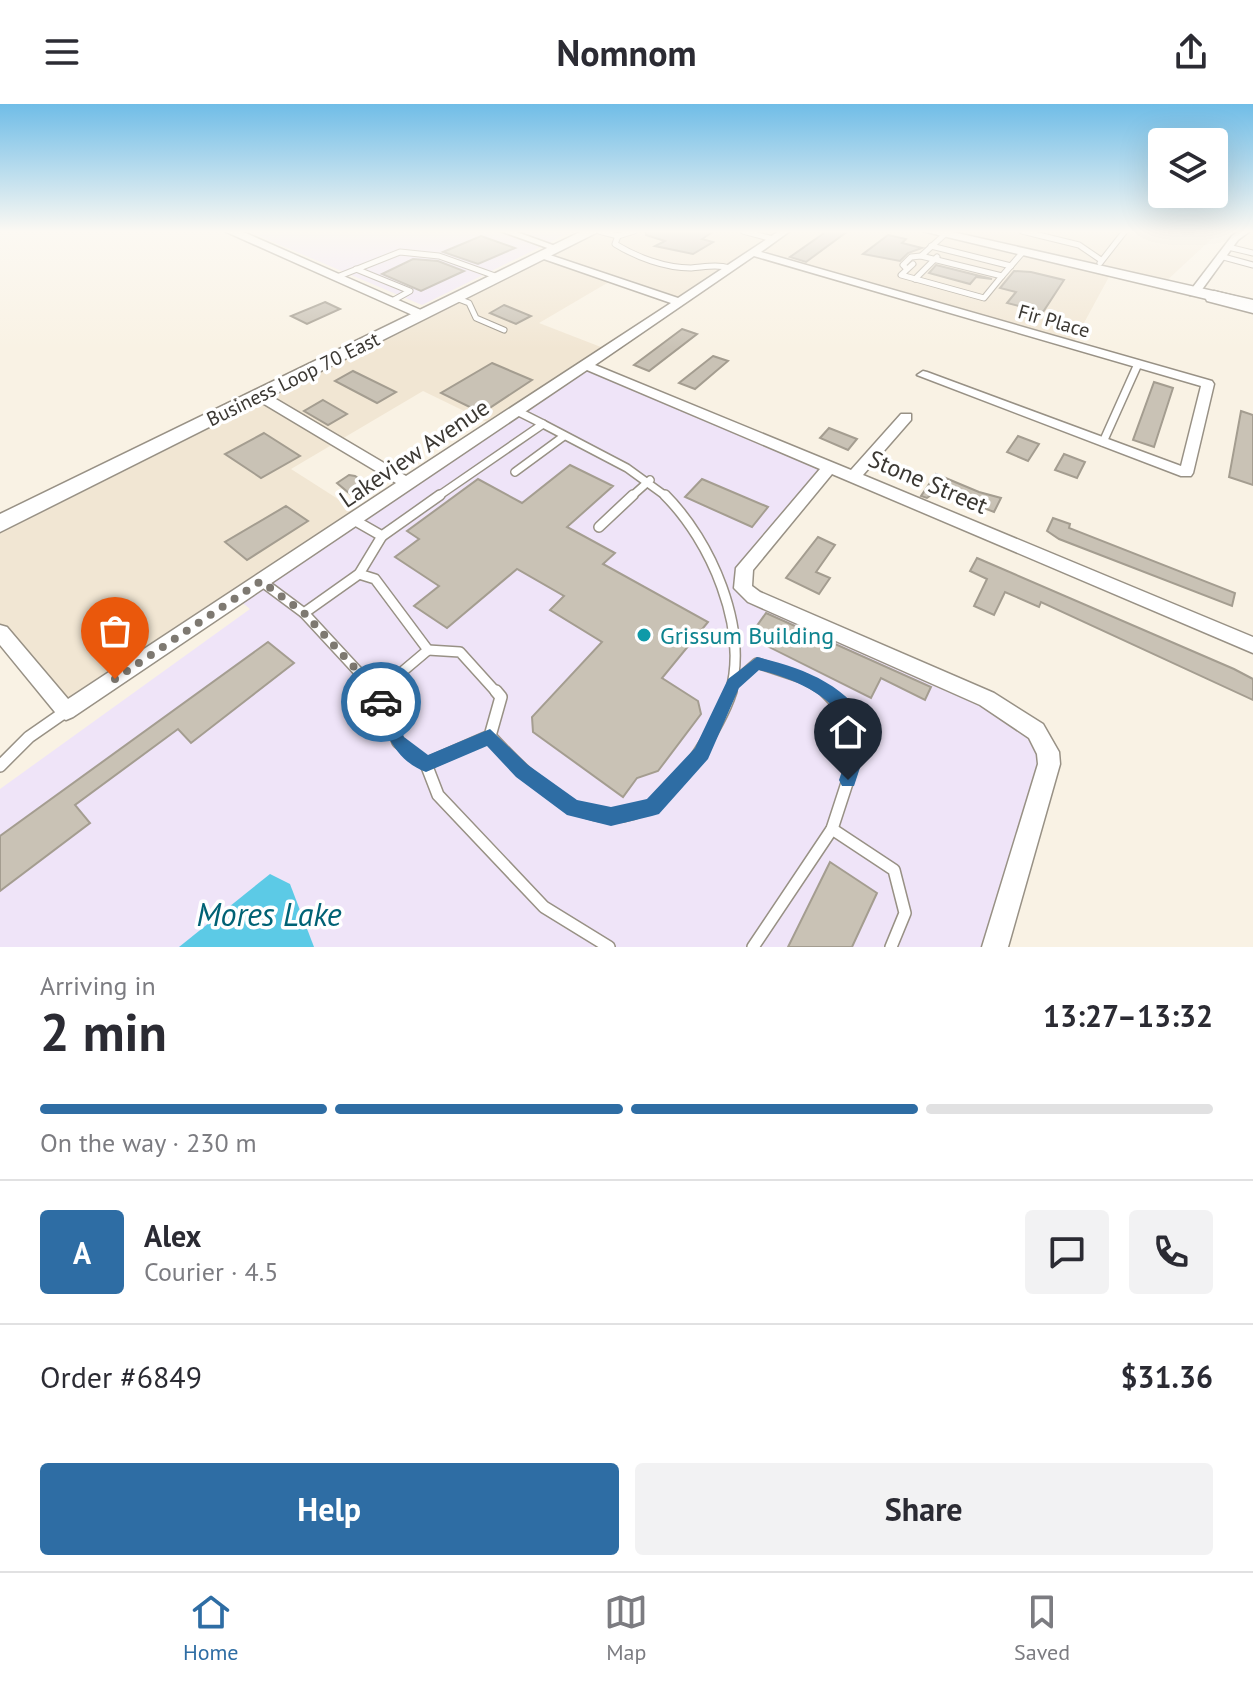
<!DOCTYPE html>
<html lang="en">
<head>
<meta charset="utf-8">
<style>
  :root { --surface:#fff; --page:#f2f2f3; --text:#2b2b33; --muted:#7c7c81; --line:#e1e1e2; --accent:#2e6da4 }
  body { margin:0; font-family:"PT Sans",sans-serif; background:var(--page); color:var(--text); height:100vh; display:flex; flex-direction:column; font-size:30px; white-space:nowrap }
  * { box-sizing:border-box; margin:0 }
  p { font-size:26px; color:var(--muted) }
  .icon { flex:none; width:44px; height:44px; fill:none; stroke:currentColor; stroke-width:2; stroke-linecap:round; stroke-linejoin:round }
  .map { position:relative; height:843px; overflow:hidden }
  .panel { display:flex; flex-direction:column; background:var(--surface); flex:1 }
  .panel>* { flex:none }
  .buttons { position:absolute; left:1148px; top:24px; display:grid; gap:16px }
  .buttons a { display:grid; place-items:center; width:80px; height:80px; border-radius:8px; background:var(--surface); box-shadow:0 8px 32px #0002; font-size:40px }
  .pin { position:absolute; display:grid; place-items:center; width:68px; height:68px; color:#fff; margin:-82px -34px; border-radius:50% 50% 50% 0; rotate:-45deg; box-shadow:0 0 8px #0007 }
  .pin .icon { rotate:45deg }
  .courier { position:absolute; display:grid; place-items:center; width:80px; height:80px; margin:-40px; border:6px solid #2e6da4; border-radius:50%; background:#fff; color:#222; box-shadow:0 2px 10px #0007 }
  .head em { font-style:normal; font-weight:800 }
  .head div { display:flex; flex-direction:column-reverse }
  .head { display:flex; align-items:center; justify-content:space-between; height:136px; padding:0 40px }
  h1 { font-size:52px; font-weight:800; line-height:60px }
  .bar { display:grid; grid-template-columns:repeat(4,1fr); gap:12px 8px; align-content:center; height:96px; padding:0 40px }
  .bar i { height:10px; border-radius:6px; background:var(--line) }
  .bar .active { background:var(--accent) }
  .bar p { grid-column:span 4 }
  .line { display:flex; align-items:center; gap:20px; padding:0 40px; border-top:2px solid var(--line) }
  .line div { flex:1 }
  .round { display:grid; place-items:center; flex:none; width:84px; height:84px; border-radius:8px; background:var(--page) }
  .primary-button { display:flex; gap:16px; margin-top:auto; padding:16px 40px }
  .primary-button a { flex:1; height:92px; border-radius:8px; background:var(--accent); color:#fff; font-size:32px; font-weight:800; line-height:92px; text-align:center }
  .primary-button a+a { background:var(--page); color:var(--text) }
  header { display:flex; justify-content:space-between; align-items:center; height:104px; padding:0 40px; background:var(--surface); font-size:36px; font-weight:800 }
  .tab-bar { display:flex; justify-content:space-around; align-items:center; height:112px; border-top:2px solid var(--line); background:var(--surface); font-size:22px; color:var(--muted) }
  .tab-bar a { display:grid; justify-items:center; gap:4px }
  .tab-bar .active { color:var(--accent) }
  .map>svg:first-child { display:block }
  .built { fill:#f1e6d3 }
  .industrial { fill:#efe4f8 }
  .water { fill:#5ccae6 }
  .building { fill:#c9c2b5; stroke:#a49d90; stroke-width:2 }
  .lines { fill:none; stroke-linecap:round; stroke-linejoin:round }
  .lane-far3-casing { stroke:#989185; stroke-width:7 }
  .lane-far2-casing { stroke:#989185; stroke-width:10 }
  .lane-far1-casing { stroke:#989185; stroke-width:12 }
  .lane-casing { stroke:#989185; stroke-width:14 }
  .street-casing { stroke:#989185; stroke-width:3 }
  .secondary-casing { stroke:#989185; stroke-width:3 }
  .primary-casing { stroke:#989185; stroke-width:3 }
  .highway-casing { stroke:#989185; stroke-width:3 }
  .lane-far3 { stroke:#fff; stroke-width:5 }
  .lane-far2 { stroke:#fff; stroke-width:7 }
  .lane-far1 { stroke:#fff; stroke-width:9 }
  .lane { stroke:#fff; stroke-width:11 }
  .street { fill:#fff; fill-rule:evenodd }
  .secondary { fill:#fff; fill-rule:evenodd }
  .primary { fill:#fff; fill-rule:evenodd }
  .highway { fill:#fff; fill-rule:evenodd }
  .route { fill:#2e6da4 }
  .done { stroke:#7e7971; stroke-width:8; stroke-dasharray:0 14.4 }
  .culture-dot { fill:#0f9aa8; stroke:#fff; stroke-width:3 }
  .labels { text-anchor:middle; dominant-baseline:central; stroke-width:7; stroke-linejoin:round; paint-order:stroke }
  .far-street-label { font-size:20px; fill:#3b3833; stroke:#fff }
  .street-label { font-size:24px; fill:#3b3833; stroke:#fff }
  .culture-label { font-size:24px; fill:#0d838f; stroke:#fff; text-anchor:start }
  .near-water-label { font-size:32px; font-style:italic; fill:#006275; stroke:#fff }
</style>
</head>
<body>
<header><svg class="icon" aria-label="menu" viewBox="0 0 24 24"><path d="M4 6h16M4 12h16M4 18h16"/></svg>Nomnom<svg class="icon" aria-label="share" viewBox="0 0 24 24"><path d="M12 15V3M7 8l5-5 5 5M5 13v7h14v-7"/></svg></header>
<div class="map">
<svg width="1253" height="843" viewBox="0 0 1253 843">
  <rect width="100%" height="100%" fill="#f9f2e4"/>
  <polygon class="built" points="593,127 1220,127 1162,181 1110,171 1072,241 753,148 680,197 614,175 539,219 606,245 493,321 423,287 291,365 360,409 68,603 0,521 0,422"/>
  <g class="industrial">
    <polygon points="247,127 573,127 422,201"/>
    <polygon points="584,262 828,364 736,463 734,481 745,494 1023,620 1043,657 986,843 0,843 0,685 250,505 238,495"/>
  </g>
  <polygon class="water" points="270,770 290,780 314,843 179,843"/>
  <g class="building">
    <polygon points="646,127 714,127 702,135 713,138 693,150 655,142 665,137 646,131"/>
    <polygon points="827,127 848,127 806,158 790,153"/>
    <polygon points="888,131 906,135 902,139 922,144 908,149 900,157 863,150"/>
    <polygon points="481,132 515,144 478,160 443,148"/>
    <polygon points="413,155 438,157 464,167 421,187 382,170"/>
    <polygon points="936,161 992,175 976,173 970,180 929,169"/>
    <polygon points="1014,167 1031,168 1064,176 1043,208 1007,199 1016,188 1000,184"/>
    <polygon points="325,198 340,205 307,220 291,212"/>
    <polygon points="504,201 531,212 516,220 490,209"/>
    <polygon points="682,225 697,230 649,267 634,261"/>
    <polygon points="713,252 728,257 695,285 679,279"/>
    <polygon points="492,259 532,276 482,309 441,289"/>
    <polygon points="353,267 396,288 377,299 335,277"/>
    <polygon points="1154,278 1173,284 1154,343 1133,336"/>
    <polygon points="323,296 347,310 328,321 304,307"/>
    <polygon points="1241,307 1253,311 1253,381 1229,373"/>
    <polygon points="829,324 857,335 848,346 820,334"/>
    <polygon points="264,329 300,352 261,374 225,350"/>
    <polygon points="1018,332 1039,340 1028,357 1007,348"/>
    <polygon points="1064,350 1085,358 1077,374 1055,366"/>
    <polygon points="570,361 613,382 567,423 615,449 603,460 708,518 662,574 698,597 701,610 658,667 637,674 623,693 533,628 532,613 602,538 550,506 564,492 517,465 447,524 414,502 439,482 395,453 419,435 407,427 478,375 522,399"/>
    <polygon points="936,370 979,388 1001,394 994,408 938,386 927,394 921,392"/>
    <polygon points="349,371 355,372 367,380 350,390 337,379"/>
    <polygon points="702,375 768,403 752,423 685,393"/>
    <polygon points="286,402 308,417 247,456 225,438"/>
    <polygon points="1053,414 1070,420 1069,424 1235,489 1232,502 1059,435 1047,427"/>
    <polygon points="818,433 835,441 816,468 830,474 819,490 786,474"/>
    <polygon points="977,454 1234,565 1253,575 1253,596 1041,498 1039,503 1005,488 994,511 974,502 987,475 970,467"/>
    <polygon points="766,509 931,583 925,596 881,574 871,594 749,533"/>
    <polygon points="268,538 294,559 191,639 178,625 75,701 90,719 0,787 0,732"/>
    <polygon points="830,758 877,789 852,843 788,843"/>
  </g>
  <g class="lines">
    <g class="lane-far3-casing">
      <g id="lane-far3">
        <polyline points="599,127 618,132 634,127"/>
        <polyline points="743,127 773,135"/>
        <polyline points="1022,127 1079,141 1101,156"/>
        <polyline points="944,131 921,152 1002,172 1022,149"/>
        <path d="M618,132l-3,8c21,13 50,24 76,24 14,-1 25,-4 39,0"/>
        <polyline points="931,142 1011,162"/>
        <polyline points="1228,143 1253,149"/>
        <polyline points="1220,152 1253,161"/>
        <polyline points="1100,159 1125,127"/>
        <polyline points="913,160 901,171 984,194 1002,172"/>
        <polyline points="356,165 410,187 392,197"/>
        <polyline points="907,165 903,161 911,153 921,152"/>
        <polyline points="337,173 400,148 439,152 498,173"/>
        <polyline points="915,175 937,153"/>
        <polyline points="456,194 469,199 476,214 504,226"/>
      </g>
    </g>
    <g class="lane-far2-casing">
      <g id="lane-far2">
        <polyline points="543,320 627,364 667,393"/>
        <polyline points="1103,338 1138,260"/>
        <polyline points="515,368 564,332"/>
        <polyline points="437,393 543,320 517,307"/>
        <polyline points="631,393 650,376"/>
      </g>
    </g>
    <g class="lane-far1-casing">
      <g id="lane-far1">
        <path d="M665,391c46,46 84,133 65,198"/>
        <polyline points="354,416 382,432 440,391"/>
        <polyline points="599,423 633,391"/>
        <polyline points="359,470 375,475 428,546"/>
        <polyline points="261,477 304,509 359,470 382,432"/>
        <polyline points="304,509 377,588"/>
        <polyline points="428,546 460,548 497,589"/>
        <polyline points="733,580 757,559 805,575 828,589"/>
        <polyline points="377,589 428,546"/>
      </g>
    </g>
    <g class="lane-casing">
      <g id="lane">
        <polyline points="378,587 398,638 426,660 490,632 501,593 496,587"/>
        <path d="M490,632c64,69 133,128 203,26 15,-22 30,-46 38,-71"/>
        <polyline points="426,660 438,691 544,803 609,843"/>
        <polyline points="0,662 29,633 65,608"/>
        <polyline points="832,725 894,766 905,809 891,843"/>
        <polyline points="753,843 832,725 864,627 825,587"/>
      </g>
    </g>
    <g class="street-casing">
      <g id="street">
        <polygon points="500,127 514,127 561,144 553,146"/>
        <polygon points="779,127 790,127 761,148 1212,277 1214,280 1193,369 1191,372 1181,372 917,271 923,267 927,268 1181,362 1201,282 754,152 595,261 851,366 901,310 911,310 911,316 863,371 1253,533 1253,549 832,370 753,466 752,482 760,488 994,589 1043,620 1059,648 1060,660 1008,843 982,843 1038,660 1037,650 1029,634 980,601 748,498 734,484 736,464 820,365 587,266 73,613 66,616 59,613 0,541 0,521 7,523 68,595 396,379 254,294 254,288 264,288 406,372 671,199 538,153 538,149 544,149 678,194"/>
        <polygon points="1239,127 1250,127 1238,136 1198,191 1190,191 1190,187 1232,132"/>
      </g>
    </g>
    <g class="secondary-casing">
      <polygon id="secondary" points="224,127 241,127 430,210 417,213"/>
    </g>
    <g class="primary-casing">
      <g id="primary">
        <polygon points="582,127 600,127 0,428 0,410"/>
        <polygon points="922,127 948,127 1253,196 1253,206"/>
      </g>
    </g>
    <g class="highway-casing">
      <polygon id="highway" points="1214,187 1253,197 1253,209 1207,197 1205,193"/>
    </g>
    <use href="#lane-far3" class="lane-far3"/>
    <use href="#lane-far2" class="lane-far2"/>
    <use href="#lane-far1" class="lane-far1"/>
    <use href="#lane" class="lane"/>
    <use href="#street" class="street"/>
    <use href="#secondary" class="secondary"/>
    <use href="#primary" class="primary"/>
    <use href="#highway" class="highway"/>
  </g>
  <linearGradient id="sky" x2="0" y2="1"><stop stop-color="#70bde7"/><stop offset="0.52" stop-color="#fcf9f3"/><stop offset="1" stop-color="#fcf9f3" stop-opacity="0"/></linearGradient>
  <rect width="1253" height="245" fill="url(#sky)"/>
  <path class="route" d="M757,553c46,11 93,28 115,74l-18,55h-12l-3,-6 16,-48c-25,-36 -53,-51 -96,-62l-20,18 -31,71 -49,55 -7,2 -41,10 -44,-11 -51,-38 -29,-31 -61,26c-32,-12 -41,-41 -53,-70l2,-5h12l17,40 24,18 62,-26 38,36 49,35 34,7 36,-8 48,-51 33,-69z"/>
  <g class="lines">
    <polyline class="done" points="115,575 261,477 304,509 377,588 381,598"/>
  </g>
  <circle class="culture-dot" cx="644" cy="531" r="8"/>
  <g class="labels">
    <g class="far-street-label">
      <text transform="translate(1054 217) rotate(16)">Fir Place</text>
      <text transform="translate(293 275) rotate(-26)">Business Loop 70 East</text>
    </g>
    <g class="street-label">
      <text transform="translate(414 349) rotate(-34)">Lakeview Avenue</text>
      <text transform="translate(928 378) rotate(23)">Stone Street</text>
    </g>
    <g class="culture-label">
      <text x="660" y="531">Grissum Building</text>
    </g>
    <g class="near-water-label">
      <text x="269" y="810">Mores Lake</text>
    </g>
  </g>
</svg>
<div class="buttons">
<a><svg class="icon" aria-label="layers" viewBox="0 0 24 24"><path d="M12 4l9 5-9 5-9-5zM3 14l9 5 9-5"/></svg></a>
</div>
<div class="pin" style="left:115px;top:575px;background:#ea580c"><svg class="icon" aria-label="bag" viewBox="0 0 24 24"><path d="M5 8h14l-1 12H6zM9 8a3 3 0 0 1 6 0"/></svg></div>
<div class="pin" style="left:848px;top:676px;background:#1f2937"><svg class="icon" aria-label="home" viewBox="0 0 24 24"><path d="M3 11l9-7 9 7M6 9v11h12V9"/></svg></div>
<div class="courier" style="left:381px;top:598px"><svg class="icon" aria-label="car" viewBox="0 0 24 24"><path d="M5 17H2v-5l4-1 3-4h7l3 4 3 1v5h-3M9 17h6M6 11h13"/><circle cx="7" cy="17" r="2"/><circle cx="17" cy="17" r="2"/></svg></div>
</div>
<section class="panel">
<div class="head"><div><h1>2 min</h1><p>Arriving in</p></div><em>13:27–13:32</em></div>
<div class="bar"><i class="active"></i><i class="active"></i><i class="active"></i><i></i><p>On the way · 230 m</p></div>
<div class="line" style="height:144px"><b class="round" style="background:var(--accent);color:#fff">A</b><div><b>Alex</b><p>Courier · 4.5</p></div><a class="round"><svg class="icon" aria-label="chat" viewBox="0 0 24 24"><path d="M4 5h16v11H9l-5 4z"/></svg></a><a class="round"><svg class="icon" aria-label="phone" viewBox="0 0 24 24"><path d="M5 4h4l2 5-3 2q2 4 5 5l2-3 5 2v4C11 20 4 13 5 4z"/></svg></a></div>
<div class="line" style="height:104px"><div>Order #6849</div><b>$31.36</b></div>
<div class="primary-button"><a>Help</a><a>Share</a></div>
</section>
<nav class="tab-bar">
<a class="active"><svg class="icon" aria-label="home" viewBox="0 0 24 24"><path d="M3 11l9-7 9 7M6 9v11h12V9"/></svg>Home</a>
<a><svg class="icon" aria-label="map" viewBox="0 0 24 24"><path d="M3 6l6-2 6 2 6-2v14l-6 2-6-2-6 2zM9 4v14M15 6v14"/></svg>Map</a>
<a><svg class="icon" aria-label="saved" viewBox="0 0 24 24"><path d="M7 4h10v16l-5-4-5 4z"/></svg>Saved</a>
</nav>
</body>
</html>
